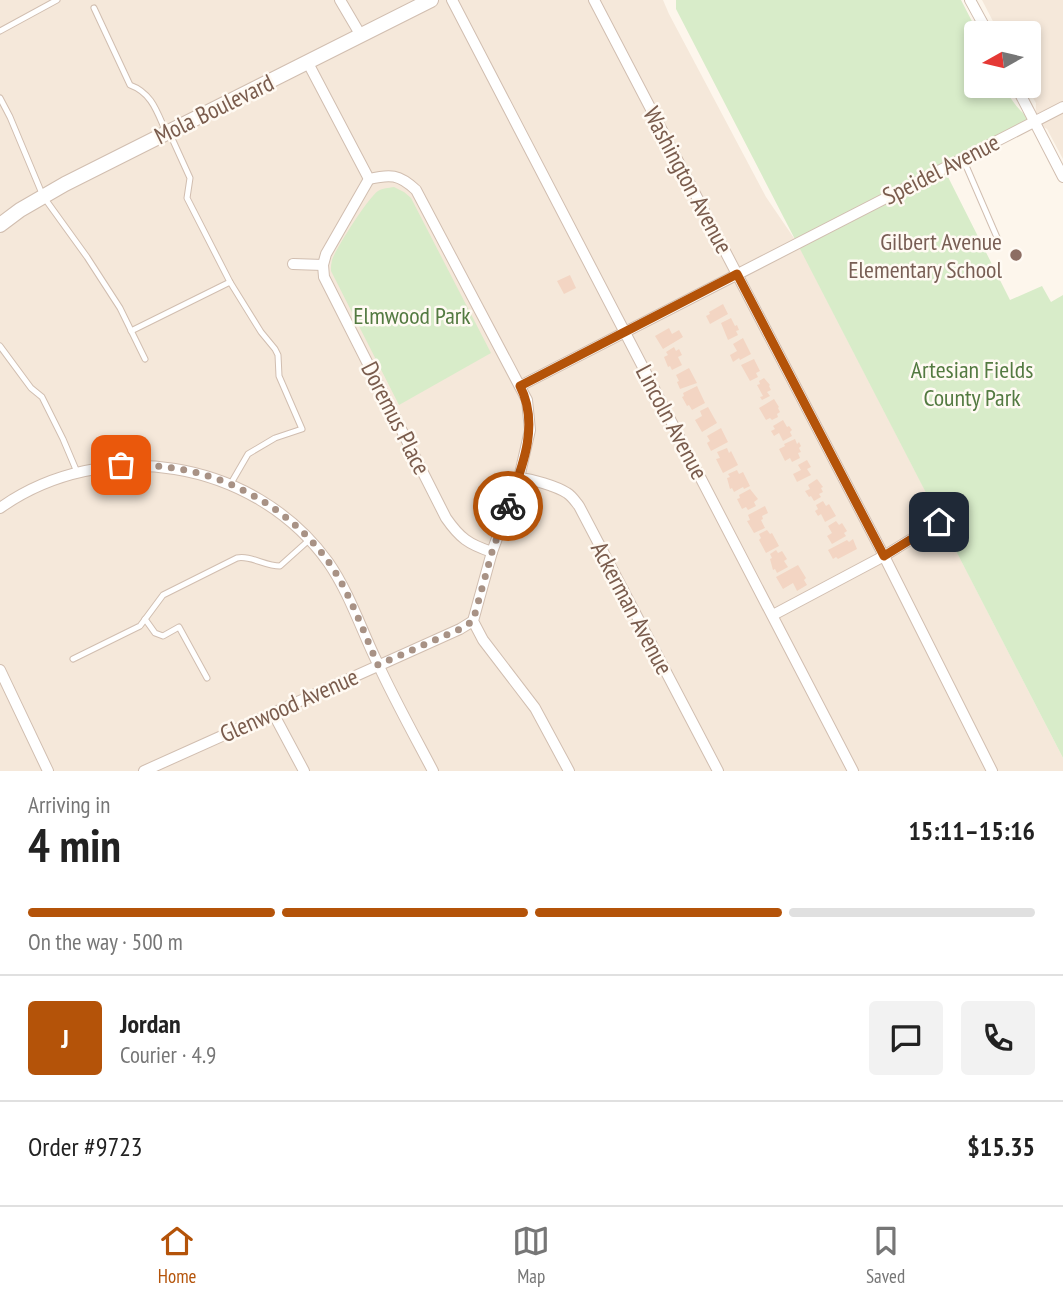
<!DOCTYPE html>
<html lang="en">
<head>
<meta charset="utf-8">
<style>
  :root { --surface:#fff; --page:#f2f2f2; --text:#222; --muted:#767676; --line:#e0e0e0; --accent:#b45309 }
  body { margin:0; font-family:"PT Sans Narrow",sans-serif; background:var(--page); color:var(--text); height:100vh; display:flex; flex-direction:column; font-size:26px; white-space:nowrap }
  * { box-sizing:border-box; margin:0 }
  p { font-size:23px; color:var(--muted) }
  .icon { flex:none; width:38px; height:38px; fill:none; stroke:currentColor; stroke-width:2; stroke-linecap:round; stroke-linejoin:round }
  .map { position:relative; height:771px; overflow:hidden }
  .sheet { display:flex; flex-direction:column; background:var(--surface); flex:1 }
  .sheet>* { flex:none }
  .needle { width:46px; rotate:262deg }
  .tools { position:absolute; left:964px; top:21px; display:grid; gap:14px }
  .tools a { display:grid; place-items:center; width:77px; height:77px; border-radius:7px; background:var(--surface); box-shadow:0 4px 10px #0003; font-size:35px }
  .pin { position:absolute; display:grid; place-items:center; width:60px; height:60px; color:#fff; margin:-30px; border-radius:14px; box-shadow:0 4px 10px #0006 }
  .courier { position:absolute; display:grid; place-items:center; width:70px; height:70px; margin:-35px; border:5px solid #b45309; border-radius:50%; background:#fff; color:#222; box-shadow:0 2px 9px #0007 }
  .summary em { font-style:normal; font-weight:800 }
  .summary div { display:flex; flex-direction:column-reverse }
  .summary { display:flex; align-items:center; justify-content:space-between; height:119px; padding:0 28px }
  h1 { font-size:46px; font-weight:800; line-height:52px }
  .bar { display:grid; grid-template-columns:repeat(4,1fr); gap:10px 7px; align-content:center; height:84px; padding:0 28px }
  .bar i { height:9px; border-radius:5px; background:var(--line) }
  .bar .current { background:var(--accent) }
  .bar p { grid-column:span 4 }
  .line { display:flex; align-items:center; gap:18px; padding:0 28px; border-top:2px solid var(--line) }
  .line div { flex:1 }
  .round { display:grid; place-items:center; flex:none; width:74px; height:74px; border-radius:7px; background:var(--page) }
  .dock { display:flex; justify-content:space-around; align-items:center; height:98px; border-top:2px solid var(--line); background:var(--surface); font-size:19px; color:var(--muted) }
  .dock a { display:grid; justify-items:center; gap:4px }
  .dock .current { color:var(--accent) }
  .map>svg:first-child { display:block }
  .residential { fill:#f5e8da }
  .green { fill:#d8ecc9 }
  .building { fill:#f3d5c3 }
  .lines { fill:none; stroke-linecap:round; stroke-linejoin:round }
  .service-casing { stroke:#d1beb0; stroke-width:7 }
  .minor-casing { stroke:#d1beb0; stroke-width:12 }
  .tertiary-casing { stroke:#d1beb0; stroke-width:16 }
  .service { stroke:#fff; stroke-width:5 }
  .minor { stroke:#fff; stroke-width:10 }
  .tertiary { stroke:#fff; stroke-width:14 }
  .done { stroke:#a89285; stroke-width:7; stroke-dasharray:0 12.6 }
  .route { stroke:#b45309; stroke-width:9 }
  .education-dot { fill:#8d6e63; stroke:#fffaf3; stroke-width:2.5 }
  .labels { text-anchor:middle; dominant-baseline:central; stroke-width:5; stroke-linejoin:round; paint-order:stroke }
  .street-label { font-size:24px; fill:#7a5c4d; stroke:#fffaf3 }
  .education-label { font-size:24px; fill:#785e54; stroke:#fffaf3; text-anchor:end }
  .park-label { font-size:24px; fill:#537a41; stroke:#fffaf3 }
</style>
</head>
<body>
<div class="map">
<svg width="1063" height="771" viewBox="0 0 1063 771">
  <rect width="100%" height="100%" fill="#fdf6ec"/>
  <g class="residential">
    <polygon points="0,0 663,0 669,14 766,197 798,244 1063,758 1063,771 0,771"/>
    <polygon points="982,0 1063,0 1063,159 1047,129 1035,122 1036,103 1026,86 1029,86 1029,33 999,33"/>
  </g>
  <g class="green">
    <path d="M676,0h285l17,33 -2,53h28c8,16 16,27 31,36l-91,47 66,131 32,-14 9,16 12,-7v463l-387,-749z"/>
    <path d="M394,187l10,5 7,6 80,155 -92,52 -68,-134c0,-5 0,-6 1,-11 4,-12 36,-62 46,-69 5,-3 10,-3 16,-4z"/>
  </g>
  <g class="building">
    <polygon points="570,275 576,288 564,294 557,281"/>
    <polygon points="723,304 728,314 710,324 706,316 710,314 709,312"/>
    <polygon points="731,318 735,326 737,325 739,330 736,331 738,335 728,340 721,323"/>
    <polygon points="669,328 672,334 679,330 683,337 663,349 655,336"/>
    <polygon points="743,338 751,354 740,360 739,358 733,362 730,355 737,351 733,344"/>
    <polygon points="674,347 676,351 679,349 682,355 678,357 682,365 672,370 670,366 668,367 664,357 668,355 666,352"/>
    <polygon points="754,359 760,371 756,373 758,377 750,381 741,365"/>
    <polygon points="689,368 697,383 680,389 677,382 679,381 676,375"/>
    <polygon points="764,378 770,385 769,386 771,390 767,392 770,396 762,400 760,397 763,396 757,385 760,384 759,381"/>
    <polygon points="697,386 705,403 692,410 689,405 687,406 682,397 684,396 683,393"/>
    <polygon points="774,399 779,407 778,408 780,412 777,414 778,417 772,420 770,418 766,420 759,408"/>
    <polygon points="708,407 717,423 702,432 695,420 702,416 700,411"/>
    <polygon points="783,420 787,427 789,426 792,430 790,432 792,436 783,441 779,433 774,436 771,431 775,429 773,426"/>
    <polygon points="721,428 728,442 711,451 707,443 710,441 707,436"/>
    <polygon points="795,439 797,444 799,442 801,446 799,448 801,452 798,453 800,458 792,462 790,458 785,461 779,449 785,446 784,444"/>
    <polygon points="727,448 729,453 731,451 738,465 723,473 716,459 720,458 717,452"/>
    <polygon points="807,460 811,467 807,469 811,475 797,482 793,474 801,470 798,465"/>
    <polygon points="737,470 739,474 743,472 750,486 744,489 743,487 734,492 732,488 730,489 727,478 730,477 728,474"/>
    <polygon points="817,479 823,487 821,488 823,492 819,494 821,497 814,501 811,496 809,497 805,491 810,489 808,485"/>
    <polygon points="750,489 758,499 754,502 756,506 748,510 746,507 742,509 737,499 740,498 739,495"/>
    <polygon points="823,501 826,506 829,504 836,516 825,522 821,514 818,516 815,511 818,509 816,505"/>
    <polygon points="765,506 768,513 762,516 763,519 761,520 765,528 754,533 747,521 750,520 748,515"/>
    <polygon points="836,521 839,525 842,523 847,531 844,533 846,536 832,544 827,536 832,533 828,526"/>
    <polygon points="767,530 770,534 772,533 779,546 766,553 759,540 761,538 759,534"/>
    <polygon points="853,539 857,549 838,559 836,557 833,559 828,550 847,540 849,542"/>
    <polygon points="776,550 778,553 782,551 787,559 784,561 788,567 777,573 775,569 773,570 770,559 772,558 770,554"/>
    <polygon points="798,565 806,578 804,580 807,585 797,591 793,583 783,589 776,577"/>
  </g>
  <g class="lines">
    <g class="service-casing">
      <g id="service">
        <path d="M94,8l36,77c22,8 27,27 36,47"/>
        <polyline points="0,31 57,0"/>
        <polyline points="0,98 10,117 43,196 87,257 120,308 145,359"/>
        <polyline points="170,134 190,178 187,198 230,282 261,332 275,349 278,355 279,376 302,429 275,438 248,454 230,485"/>
        <polyline points="961,159 967,168 999,242"/>
        <polyline points="131,331 230,282"/>
        <polyline points="0,346 31,388 42,397 63,439 77,472"/>
        <polyline points="145,619 155,633 163,636 179,627 207,678"/>
        <path d="M73,659l67,-33 23,-31 74,-37c13,-3 28,8 43,8l29,-26"/>
      </g>
    </g>
    <g class="minor-casing">
      <g id="minor">
        <polyline points="340,0 360,34"/>
        <polyline points="452,0 853,771"/>
        <polyline points="594,0 884,556 992,771"/>
        <polyline points="970,0 988,33"/>
        <path d="M308,63l61,116c21,-5 30,-5 47,11l111,210 3,30 -11,48 -27,74 -19,69 10,19 52,68 34,63"/>
        <polyline points="1016,86 1063,177"/>
        <path d="M369,179l-43,75 -3,11 1,12 122,241c14,20 22,26 46,34"/>
        <polyline points="293,264 323,265"/>
        <polyline points="520,386 1063,107"/>
        <path d="M519,478c13,1 37,8 48,15 5,3 8,8 12,13l139,265"/>
        <path d="M0,508c103,-73 254,-49 328,54 21,30 33,67 49,100 17,37 37,73 56,109"/>
        <polyline points="773,615 884,556 939,522"/>
        <polyline points="0,670 48,771"/>
        <polyline points="273,713 304,771"/>
        <polyline points="144,771 460,629 473,621"/>
      </g>
    </g>
    <g class="tertiary-casing">
      <polyline id="tertiary" points="0,225 20,210 65,184 431,0"/>
    </g>
    <use href="#service" class="service"/>
    <use href="#minor" class="minor"/>
    <use href="#tertiary" class="tertiary"/>
  </g>
  <g class="lines">
    <path class="done" d="M121,465c24,0 46,1 69,6 61,14 121,55 151,111 14,26 25,55 37,83l82,-36 13,-8 19,-69 16,-46"/>
    <path class="route" d="M508,506c14,-38 32,-81 12,-120l217,-112 147,282 55,-34"/>
  </g>
  <circle class="education-dot" cx="1016" cy="255" r="7"/>
  <g class="labels">
    <g class="street-label">
      <text transform="translate(214 109) rotate(-26)">Mola Boulevard</text>
      <text transform="translate(941 169) rotate(-27)">Speidel Avenue</text>
      <text transform="translate(688 180) rotate(62)">Washington Avenue</text>
      <text transform="translate(396 418) rotate(63)">Doremus Place</text>
      <text transform="translate(672 422) rotate(62)">Lincoln Avenue</text>
      <text transform="translate(632 608) rotate(62)">Ackerman Avenue</text>
      <text transform="translate(289 705) rotate(-24)">Glenwood Avenue</text>
    </g>
    <g class="education-label">
      <text x="1002" y="241">Gilbert Avenue<tspan x="1002" dy="28">Elementary School</tspan></text>
    </g>
    <g class="park-label">
      <text x="412" y="315">Elmwood Park</text>
      <text x="972" y="369">Artesian Fields<tspan x="972" dy="28">County Park</tspan></text>
    </g>
  </g>
</svg>
<div class="tools">
<a><svg class="needle" viewBox="-14 -14 28 28"><path d="M0-13l5 13h-10z" fill="#e53935"/><path d="M0 13l5-13h-10z" fill="#767676"/></svg></a>
</div>
<div class="pin" style="left:121px;top:465px;background:#ea580c"><svg class="icon" aria-label="bag" viewBox="0 0 24 24"><path d="M5 8h14l-1 12H6zM9 8a3 3 0 0 1 6 0"/></svg></div>
<div class="pin" style="left:939px;top:522px;background:#1f2937"><svg class="icon" aria-label="home" viewBox="0 0 24 24"><path d="M3 11l9-7 9 7M6 9v11h12V9"/></svg></div>
<div class="courier" style="left:508px;top:506px"><svg class="icon" aria-label="bike" viewBox="0 0 24 24"><circle cx="6" cy="16" r="4"/><circle cx="18" cy="16" r="4"/><path d="M6 16l4-8h5l3 8M10 8l3 8H6M13 5h3"/></svg></div>
</div>
<section class="sheet">
<div class="summary"><div><h1>4 min</h1><p>Arriving in</p></div><em>15:11–15:16</em></div>
<div class="bar"><i class="current"></i><i class="current"></i><i class="current"></i><i></i><p>On the way · 500 m</p></div>
<div class="line" style="height:126px"><b class="round" style="background:var(--accent);color:#fff">J</b><div><b>Jordan</b><p>Courier · 4.9</p></div><a class="round"><svg class="icon" aria-label="chat" viewBox="0 0 24 24"><path d="M4 5h16v11H9l-5 4z"/></svg></a><a class="round"><svg class="icon" aria-label="phone" viewBox="0 0 24 24"><path d="M5 4h4l2 5-3 2q2 4 5 5l2-3 5 2v4C11 20 4 13 5 4z"/></svg></a></div>
<div class="line" style="height:91px"><div>Order #9723</div><b>$15.35</b></div>
</section>
<nav class="dock">
<a class="current"><svg class="icon" aria-label="home" viewBox="0 0 24 24"><path d="M3 11l9-7 9 7M6 9v11h12V9"/></svg>Home</a>
<a><svg class="icon" aria-label="map" viewBox="0 0 24 24"><path d="M3 6l6-2 6 2 6-2v14l-6 2-6-2-6 2zM9 4v14M15 6v14"/></svg>Map</a>
<a><svg class="icon" aria-label="saved" viewBox="0 0 24 24"><path d="M7 4h10v16l-5-4-5 4z"/></svg>Saved</a>
</nav>
</body>
</html>
